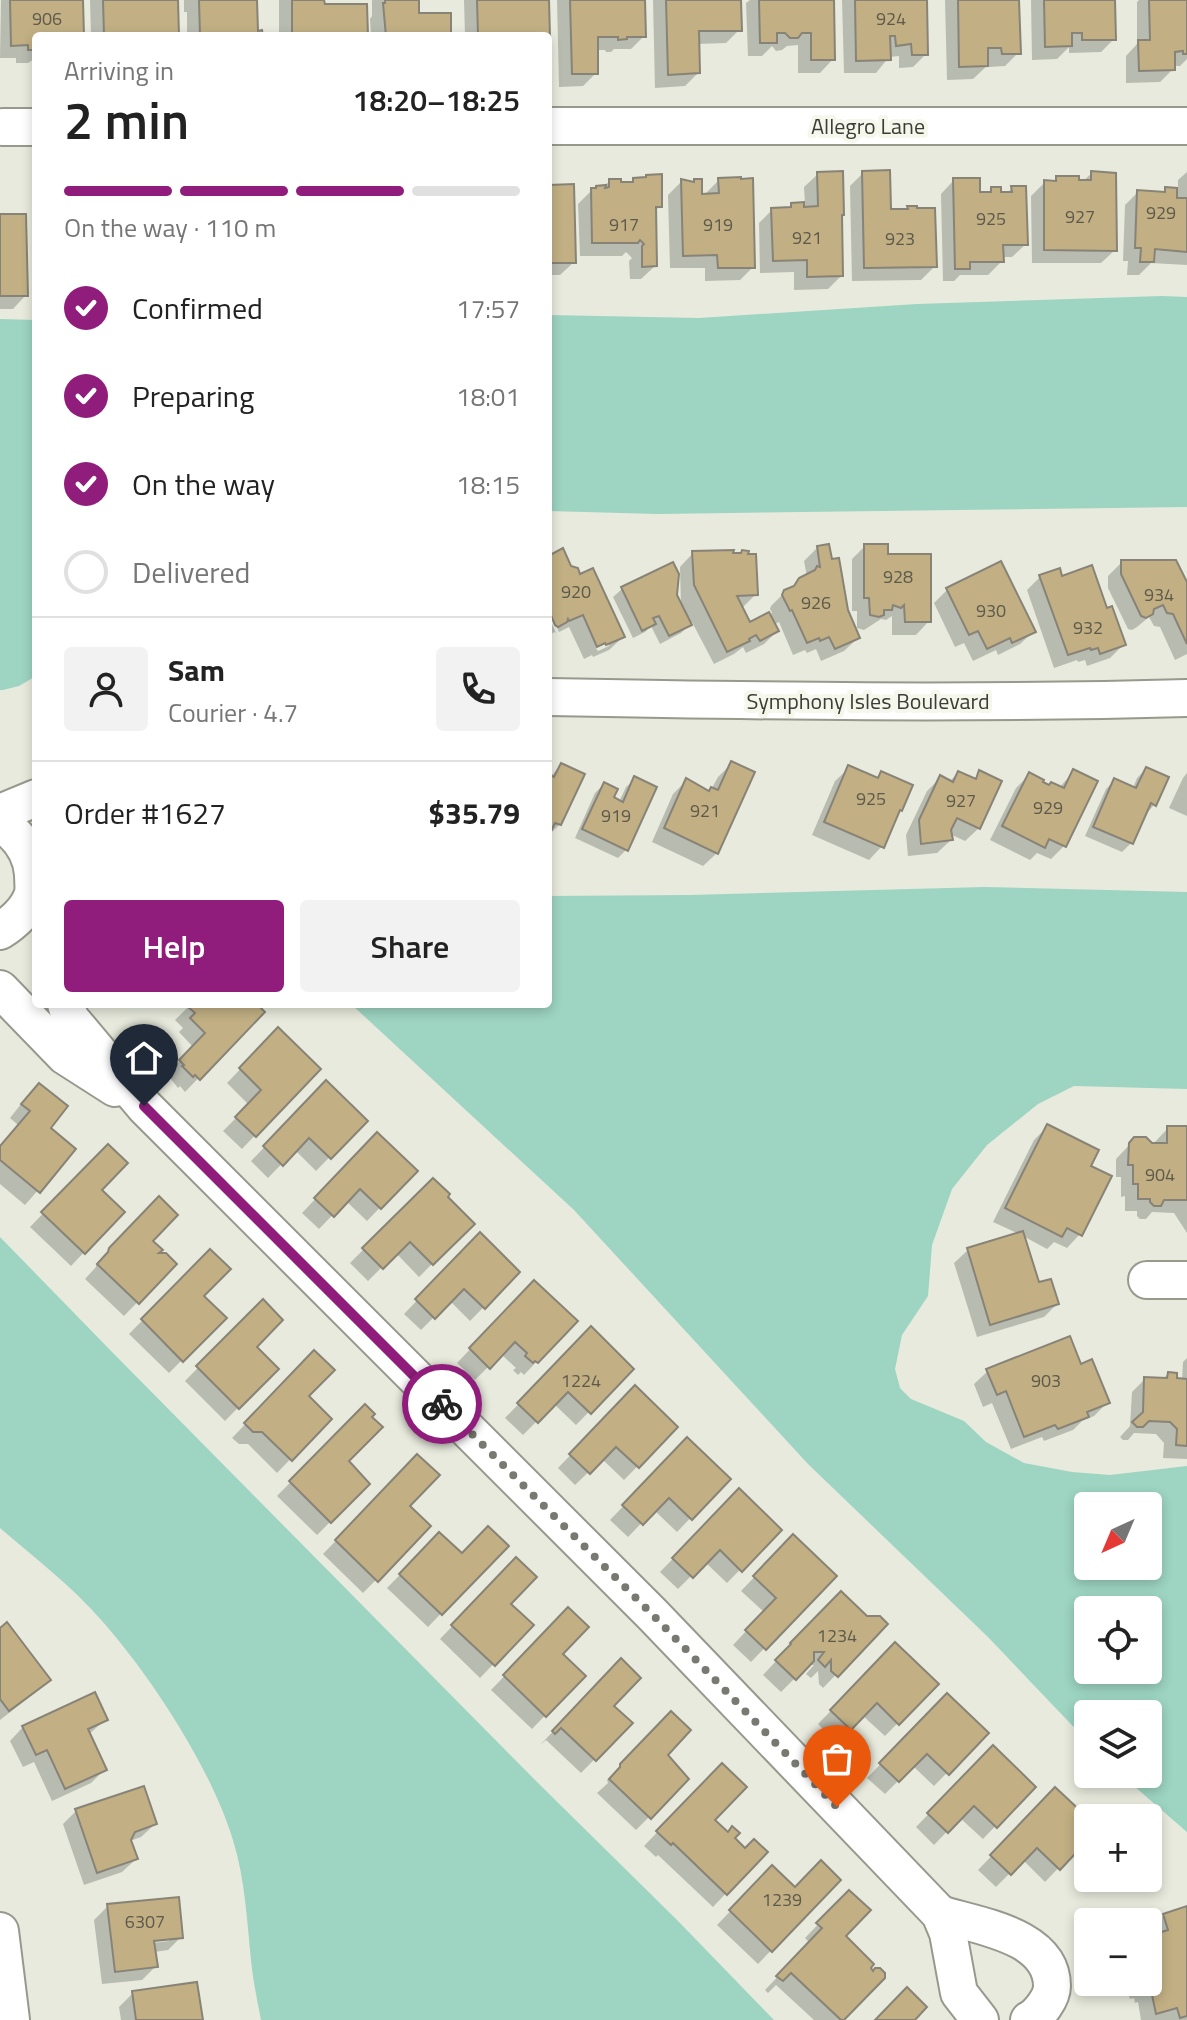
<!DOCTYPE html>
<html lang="en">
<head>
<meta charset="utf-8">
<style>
  :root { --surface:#fff; --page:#f2f2f2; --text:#222; --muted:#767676; --line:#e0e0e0; --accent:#901d7c }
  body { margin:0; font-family:"Titillium Web",sans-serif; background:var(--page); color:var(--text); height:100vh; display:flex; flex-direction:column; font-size:30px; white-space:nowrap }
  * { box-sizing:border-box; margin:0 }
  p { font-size:26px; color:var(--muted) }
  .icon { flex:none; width:44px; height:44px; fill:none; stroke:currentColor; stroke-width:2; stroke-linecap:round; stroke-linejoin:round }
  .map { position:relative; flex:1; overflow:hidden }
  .drawer { position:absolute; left:32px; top:32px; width:520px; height:976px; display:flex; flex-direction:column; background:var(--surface); border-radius:8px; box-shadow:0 4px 12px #0003 }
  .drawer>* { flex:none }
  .needle { width:52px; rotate:224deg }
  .buttons { position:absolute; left:1074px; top:1492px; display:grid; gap:16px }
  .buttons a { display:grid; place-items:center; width:88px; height:88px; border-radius:8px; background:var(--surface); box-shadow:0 4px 12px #0003; font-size:40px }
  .pin { position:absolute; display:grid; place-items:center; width:68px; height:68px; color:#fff; margin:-82px -34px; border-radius:50% 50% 50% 0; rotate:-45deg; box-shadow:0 0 8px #0007 }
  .pin .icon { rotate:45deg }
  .courier { position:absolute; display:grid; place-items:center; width:80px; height:80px; margin:-40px; border:6px solid #901d7c; border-radius:50%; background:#fff; color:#222; box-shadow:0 2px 10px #0007 }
  .headline em { font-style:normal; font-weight:600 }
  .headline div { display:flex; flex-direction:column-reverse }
  .headline { display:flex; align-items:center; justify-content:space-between; height:136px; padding:0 32px }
  h1 { font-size:52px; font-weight:600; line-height:60px }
  .bar { display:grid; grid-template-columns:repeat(4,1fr); gap:12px 8px; align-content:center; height:96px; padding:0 32px }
  .bar i { height:10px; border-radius:6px; background:var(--line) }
  .bar .current { background:var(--accent) }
  .bar p { grid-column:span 4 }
  .line { display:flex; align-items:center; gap:20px; padding:0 32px; border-top:2px solid var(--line) }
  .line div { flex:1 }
  .round { display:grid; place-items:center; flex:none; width:84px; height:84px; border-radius:8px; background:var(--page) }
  ol { padding:0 32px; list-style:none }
  li { display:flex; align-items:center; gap:24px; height:88px }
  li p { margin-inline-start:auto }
  li .icon { padding:8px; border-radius:50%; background:var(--accent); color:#fff; stroke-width:4 }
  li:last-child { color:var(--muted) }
  li i { width:44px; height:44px; border:4px solid var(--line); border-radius:50% }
  .action { display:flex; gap:16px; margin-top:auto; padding:16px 32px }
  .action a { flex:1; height:92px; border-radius:8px; background:var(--accent); color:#fff; font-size:32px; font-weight:600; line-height:92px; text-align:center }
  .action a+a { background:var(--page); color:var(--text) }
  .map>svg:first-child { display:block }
  .water { fill:#9dd4c2; fill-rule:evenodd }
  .shadow { fill:#0003; fill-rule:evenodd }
  .building { fill:#c2b084; stroke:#888377; stroke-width:2 }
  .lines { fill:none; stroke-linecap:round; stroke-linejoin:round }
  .minor-casing { stroke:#96998c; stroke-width:40 }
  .minor { stroke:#fff; stroke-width:36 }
  .done { stroke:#787a71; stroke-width:8; stroke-dasharray:0 14.4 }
  .route { stroke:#901d7c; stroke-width:10 }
  .labels { text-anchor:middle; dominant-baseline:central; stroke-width:8; stroke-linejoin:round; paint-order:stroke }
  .number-label { font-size:18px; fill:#5e5a4b }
  .street-label { font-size:22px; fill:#3c3d38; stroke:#f4f7ea }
</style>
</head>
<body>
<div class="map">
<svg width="1187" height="2020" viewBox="0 0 1187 2020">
  <rect width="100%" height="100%" fill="#e7eadc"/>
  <g class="water">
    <polygon points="1162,296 1187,297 1187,507 658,514 548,511 548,315 699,318 917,304"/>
    <polygon points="0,319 36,320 36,676 19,686 3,690 0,690"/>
    <path d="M985,887l202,5v197l-113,-3 -36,18 -51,41 -35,44 -20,56 -4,51 -26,39 -7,34 5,19 11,11 53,22 22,21 38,21 48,9 38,3 77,-9v366l-67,-58h28v-60h-60v28l-100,-105 -180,-173 -234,-254 -223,-206h197v-108l142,-1zM1088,1506h60v60h-60zM1088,1610h60v60h-60z"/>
    <path d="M0,1237l113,116 422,427 142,140 97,100h-513c-4,-20 -8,-40 -10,-60 -4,-40 -6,-81 -18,-120 -22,-72 -81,-162 -130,-218 -30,-35 -68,-64 -103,-94z"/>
  </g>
  <g class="shadow">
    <polygon points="1,0 81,0 82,36 36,36 36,58 28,63 16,63 16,58 0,58"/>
    <polygon points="90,0 176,0 177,36 91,36"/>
    <polygon points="184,0 255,0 256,33 261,36 187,36 187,12 184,12"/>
    <polygon points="279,0 322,0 323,6 366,36 279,36"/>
    <polygon points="372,0 417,0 417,15 449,36 373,36 371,35 370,19 372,16"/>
    <polygon points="464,0 547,0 549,73 548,74 548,36 465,36"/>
    <polygon points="557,0 643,0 644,36 631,49 614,49 611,52 606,52 605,50 596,50 596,73 583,86 559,87"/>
    <polygon points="653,0 739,0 739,30 726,43 697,44 698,73 685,86 655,88"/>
    <polygon points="750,0 832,0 833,59 820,73 798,73 798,45 787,46 782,50 776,51 772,46 762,56 748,56 746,3"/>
    <polygon points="842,0 925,0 926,54 913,67 899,68 899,56 889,57 876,73 844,73"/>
    <polygon points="945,0 1017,0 1018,53 1005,66 989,67 989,64 973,79 947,80"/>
    <polygon points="1031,0 1113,0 1114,39 1101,52 1069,53 1069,47 1057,59 1032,60"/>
    <polygon points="1139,0 1187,0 1187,59 1180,66 1173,66 1173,69 1160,82 1126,83 1126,56 1137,44 1137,2"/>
    <polygon points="1187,172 1187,265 1151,263 1139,275 1127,275 1128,261 1123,261 1125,205 1138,192 1161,194 1166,189 1178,190 1178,180"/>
    <polygon points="863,173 889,211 906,211 908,208 935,266 921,280 852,281 850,186"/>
    <polygon points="1092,173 1115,250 1101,263 1032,263 1031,196 1045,182 1052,183 1057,178 1082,182"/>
    <polygon points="818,174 840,216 841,276 828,289 794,290 794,272 760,273 759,223 772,210 787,209 792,205 805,204 804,187"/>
    <polygon points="634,180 660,206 654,212 655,266 641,279 630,279 629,261 632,258 626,252 622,256 580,256 578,204 592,190 596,188 603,187 610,181 619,184 629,184"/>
    <polygon points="719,180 753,267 740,280 705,281 705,268 670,268 668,195 681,182 700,196 706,196 706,193"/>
    <polygon points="954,180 978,194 987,194 992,189 999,194 1006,194 1012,188 1026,244 1012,257 1001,257 1002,261 988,275 960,275 954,281 943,281 941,194"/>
    <polygon points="550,187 574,262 560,275 548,275 548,188"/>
    <polygon points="0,216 26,295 13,309 0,309"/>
    <polygon points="865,546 887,556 929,621 916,635 892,635 892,616 886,620 881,619 864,630 857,628 857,611 852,611 852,559"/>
    <polygon points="818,547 858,638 844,651 821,661 816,649 807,653 805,650 793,655 779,622 774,625 777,631 764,644 746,653 743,647 734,654 714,664 692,622 681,633 660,644 651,626 645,632 633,638 613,597 622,589 675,595 681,608 680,567 693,553 756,594 741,609 749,625 772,613 770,609 771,606 785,592 807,577 804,561"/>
    <path d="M548,553l22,15 53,69 -14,13 -16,7 -1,-2 -8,4 -15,-32 -10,5 -11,-27zM609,642v4l-11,5 -2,-3z"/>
    <polygon points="1122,562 1187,587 1187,654 1175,660 1160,627 1154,626 1149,617 1137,627 1132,630 1128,629 1108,588 1108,576"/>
    <polygon points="1000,564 1034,631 1020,644 998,655 996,650 973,661 964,643 955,647 934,603 947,590"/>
    <polygon points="1040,577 1061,578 1106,611 1123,645 1110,658 1087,666 1085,660 1078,662 1077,660 1054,668 1027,590"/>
    <polygon points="548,615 556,633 554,632 548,637"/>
    <polygon points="731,764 717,853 703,866 652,842 673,794 686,781 708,793 712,788 718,777"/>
    <polygon points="561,765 560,824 548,836 548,776 550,777"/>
    <polygon points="849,768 876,780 882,774 900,810 896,814 882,846 869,860 812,835 835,781"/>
    <polygon points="1146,769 1154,805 1146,814 1144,813 1131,843 1122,852 1085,836 1106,789 1115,780 1133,788 1137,778"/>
    <polygon points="1074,771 1064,846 1051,859 1037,853 1030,860 990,840 1016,788 1029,775 1040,783 1059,788"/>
    <polygon points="958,773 973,780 980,773 979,828 965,841 950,834 951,840 937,853 908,856 906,835 927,791 940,778 949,782"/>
    <polygon points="1187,773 1187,816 1169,808 1183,778"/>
    <polygon points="635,779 626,850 618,858 575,838 595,793 604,784 611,798 619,802 626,787"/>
    <polygon points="191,1004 254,1004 262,1012 185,1092 180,1086 178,1088 167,1074 193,1047 179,1032 183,1028 175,1020"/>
    <polygon points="278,1030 318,1069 242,1149 223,1131 249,1105 227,1083"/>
    <polygon points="326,1083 365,1121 316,1171 295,1150 268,1178 251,1161"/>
    <polygon points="25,1099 48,1128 73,1150 25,1205 0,1184 0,1147 18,1125 10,1118"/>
    <polygon points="1047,1127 1080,1234 1067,1248 1054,1242 1047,1249 1023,1236 1038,1285 1057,1304 1044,1317 977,1337 954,1263 968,1250 1019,1234 993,1222 1034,1140"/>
    <polygon points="1168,1128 1187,1128 1187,1233 1174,1213 1152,1212 1146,1219 1140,1219 1137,1216 1137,1211 1125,1211 1125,1196 1121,1197 1121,1177 1116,1177 1116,1159 1135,1139 1155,1145 1155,1142"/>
    <polygon points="377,1134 415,1171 367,1221 346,1201 319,1229 302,1213"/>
    <polygon points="108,1146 99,1190 122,1212 71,1266 30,1227"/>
    <polygon points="433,1180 445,1197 472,1224 419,1277 396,1253 368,1281 350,1263"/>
    <polygon points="159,1199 150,1241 154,1256 174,1264 124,1316 85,1279 96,1267 96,1264"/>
    <polygon points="480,1235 518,1272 470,1321 450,1301 421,1330 404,1314"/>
    <polygon points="210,1252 202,1296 224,1318 169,1373 129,1334"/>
    <polygon points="534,1282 575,1321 524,1375 521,1372 518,1375 513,1370 516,1368 501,1354 475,1380 457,1363"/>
    <polygon points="263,1302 254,1347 276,1369 225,1421 185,1381"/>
    <polygon points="591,1329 631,1369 576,1425 554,1404 523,1435 505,1418"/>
    <polygon points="314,1353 306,1397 329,1419 277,1473 248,1444 239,1444 232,1438"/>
    <polygon points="1187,1358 1187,1459 1163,1458 1164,1443 1156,1434 1134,1433 1128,1440 1123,1440 1120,1437 1130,1426 1132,1392 1145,1379 1162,1380 1168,1374 1175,1380 1182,1381 1183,1362"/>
    <polygon points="988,1371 1107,1403 1094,1416 1082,1421 1073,1430 1044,1441 1042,1437 1011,1449 992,1403 983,1407 974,1384"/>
    <polygon points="635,1388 675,1428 624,1480 602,1459 575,1485 558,1468"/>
    <polygon points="365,1406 346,1461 368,1484 317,1535 277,1496"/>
    <polygon points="687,1440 728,1479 677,1532 654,1510 628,1537 610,1520"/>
    <polygon points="417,1457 408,1506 429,1526 363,1593 323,1554"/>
    <polygon points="739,1491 779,1530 727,1583 705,1562 678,1589 660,1572"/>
    <polygon points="439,1535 461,1556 506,1546 428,1627 387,1588"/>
    <polygon points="793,1537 834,1576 751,1662 733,1645 764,1612 741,1591"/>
    <polygon points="516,1560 508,1604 531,1625 480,1678 440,1639"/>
    <polygon points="841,1594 866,1618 885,1624 823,1688 819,1684 818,1671 811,1678 806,1674 814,1665 808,1665 781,1692 763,1675 779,1658 778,1657"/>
    <polygon points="568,1610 560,1655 583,1676 532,1729 491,1690"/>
    <polygon points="0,1631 48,1680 35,1693 0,1720"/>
    <polygon points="895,1645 936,1684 885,1736 862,1715 836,1742 818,1724"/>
    <polygon points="621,1661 611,1706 630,1723 581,1773 546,1740 540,1745"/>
    <polygon points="947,1696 986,1733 934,1786 913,1766 885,1794 867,1778"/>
    <polygon points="671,1714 665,1755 687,1779 636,1830 597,1793 608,1783 607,1780"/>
    <polygon points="105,1720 88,1735 105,1769 91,1783 52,1801 34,1762 23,1767 10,1741 23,1727"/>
    <polygon points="993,1747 1033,1787 983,1839 960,1818 934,1845 916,1827"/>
    <polygon points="722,1765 713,1820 745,1851 765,1852 713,1907 658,1855 656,1857 644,1846"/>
    <polygon points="1055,1790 1088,1821 1088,1837 1045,1882 1023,1860 996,1887 978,1870"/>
    <polygon points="76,1811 155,1824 141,1837 130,1841 136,1859 122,1872 84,1885 63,1824"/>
    <polygon points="772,1868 795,1889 839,1880 758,1964 717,1925"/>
    <polygon points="849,1892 843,1936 841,2020 814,2020 776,1985 768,1993 765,1990 810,1943 805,1938"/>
    <path d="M108,1906l73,31 -13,13 -14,2 2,14 -14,14 -40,4 -8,-64zM169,1937v4l-24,3 -1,-4z"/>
    <polygon points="1187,1908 1187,2020 1141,2020 1138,2002 1135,2003 1134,1998 1130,1999 1126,1987 1129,1982 1148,1982 1148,1938 1153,1936 1150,1929 1164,1915"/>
    <polygon points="1095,1982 1118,1982 1097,1989"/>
    <polygon points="133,1993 201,2020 121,2020 119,2007"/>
  </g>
  <g class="building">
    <polygon points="10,0 83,0 84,36 36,36 36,50 28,50 28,45 11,46"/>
    <polygon points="103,0 178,0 179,36 147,36 147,34 104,36"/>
    <polygon points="199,0 257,0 258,31 262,30 263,36 200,36"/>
    <polygon points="292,0 324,0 325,4 367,4 368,36 292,36"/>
    <polygon points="385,0 419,0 419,13 451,13 451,36 386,36 383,3 385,3"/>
    <polygon points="477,0 549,0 551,74 548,74 548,36 478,36"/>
    <polygon points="570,0 645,0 646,37 627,37 627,39 618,40 618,37 598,37 598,74 572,74"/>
    <polygon points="666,0 741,0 742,31 699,31 700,73 668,75"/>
    <polygon points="759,0 834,0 835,60 811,60 811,33 802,33 798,38 790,38 785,33 777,33 777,43 760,43"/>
    <polygon points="855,0 927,0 928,55 912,55 911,44 896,46 895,36 890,36 891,60 856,61"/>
    <polygon points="958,0 1019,0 1021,54 1002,54 1001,48 988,48 988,66 959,67"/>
    <polygon points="1044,0 1115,0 1116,40 1082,40 1082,33 1072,33 1072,46 1045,47"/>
    <polygon points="1149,0 1187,0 1187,54 1183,54 1183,51 1175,52 1175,70 1139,71 1138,40 1150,40"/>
    <polygon points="890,170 891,209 908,209 907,206 917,206 917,208 935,208 937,267 864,268 862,171"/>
    <polygon points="843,171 844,215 842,215 843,276 807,277 807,260 773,261 771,208 791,207 791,203 804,202 804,207 818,206 817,172"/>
    <polygon points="1091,171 1116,173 1117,251 1044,250 1044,180 1056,181 1056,176 1079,176 1079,180 1091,180"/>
    <polygon points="662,174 662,207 656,207 657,266 642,267 642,246 644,244 640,240 638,243 592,243 591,188 596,188 596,186 606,185 605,188 609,187 609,179 621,179 621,182 633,182 633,178 646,177 646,175"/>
    <polygon points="741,177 741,179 753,178 755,268 718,268 717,255 683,256 681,179 694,182 694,179 702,179 702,194 719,193 718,178"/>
    <polygon points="953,178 980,178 980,192 991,192 991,187 1001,187 1001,192 1012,192 1011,186 1026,186 1028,245 1003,245 1004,262 970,262 970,269 955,269"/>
    <polygon points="574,184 576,263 548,263 549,185"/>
    <polygon points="1165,187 1177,188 1177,198 1187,198 1187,252 1155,249 1154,262 1140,262 1141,248 1135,248 1137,190 1165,192"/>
    <polygon points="0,214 26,214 28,296 0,296"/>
    <polygon points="829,544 832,559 839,558 848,610 860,638 835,649 829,637 820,641 819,638 807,643 792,610 790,611 782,595 784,590 794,586 799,578 815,570 817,566 820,567 817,546"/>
    <polygon points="864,544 888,544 888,554 931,554 931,622 905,622 904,605 901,608 893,605 892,610 884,610 884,615 879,617 870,615 869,598 864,598"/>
    <polygon points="563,548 571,566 578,568 580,574 593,568 625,637 606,645 605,643 597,647 583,615 569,621 568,619 567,622 558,627 555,625 548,608 548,551 552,554"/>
    <polygon points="734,550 733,553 741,553 742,550 749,551 748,554 756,554 758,595 737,596 750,622 769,612 779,631 760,641 756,635 749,639 750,641 727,652 694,585 692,551"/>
    <polygon points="1121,560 1176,560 1187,582 1187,644 1173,614 1167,613 1163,605 1154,609 1153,614 1146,618 1141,616 1121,574"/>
    <polygon points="1001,561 1036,632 1012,643 1010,638 987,649 978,631 969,635 946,588"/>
    <polygon points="673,562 679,574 677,595 692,625 669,636 659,616 653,618 656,624 642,631 621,587"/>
    <polygon points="1092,565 1107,608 1112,606 1126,645 1100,654 1098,648 1091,650 1090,648 1068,655 1039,575 1060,568 1062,576"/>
    <polygon points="731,761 755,772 718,854 664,828 686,778 709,791 711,787 718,790"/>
    <polygon points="561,763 585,774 561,825 555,823 548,837 548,774 554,777"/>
    <polygon points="848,765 878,778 881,771 913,785 902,811 900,810 884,848 824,822"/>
    <polygon points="1146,767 1169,777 1156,806 1151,803 1133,844 1093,827 1114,778 1136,788"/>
    <polygon points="1073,769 1098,781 1066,847 1049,839 1045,848 1002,826 1029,772 1044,780 1043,782 1049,785 1051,782 1064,788"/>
    <polygon points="979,770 1002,781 980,829 957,818 951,830 953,840 921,844 919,820 940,775 953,782 958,771 976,779"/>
    <polygon points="634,776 657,787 628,851 582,829 604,782 618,789 614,797 623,802"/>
    <polygon points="188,1004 257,1004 265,1012 200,1080 195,1075 193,1077 182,1066 184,1065 179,1060 205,1033 190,1018 195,1013 187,1006"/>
    <polygon points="278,1027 321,1069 256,1137 235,1117 261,1090 239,1068"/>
    <polygon points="326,1080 368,1121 331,1159 309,1138 283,1166 263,1146"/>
    <polygon points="39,1083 68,1106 51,1128 76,1149 40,1193 0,1160 0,1146 30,1111 21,1104"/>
    <polygon points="1047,1124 1099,1150 1091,1166 1112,1176 1082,1236 1067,1228 1062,1237 1005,1208"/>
    <polygon points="1167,1126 1187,1126 1187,1200 1164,1200 1161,1206 1154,1206 1150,1202 1150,1199 1138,1199 1138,1184 1133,1184 1133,1165 1128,1165 1129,1143 1134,1137 1146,1137 1152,1143 1167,1143"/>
    <polygon points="377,1132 418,1171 381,1209 360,1189 334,1217 314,1198"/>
    <polygon points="108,1144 128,1163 102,1190 125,1212 85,1254 41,1212"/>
    <polygon points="433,1178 450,1194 448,1197 475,1224 433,1265 410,1242 383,1269 362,1248"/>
    <polygon points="159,1196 178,1215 153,1241 163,1250 159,1253 166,1253 177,1264 139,1304 97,1264 108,1252 109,1248"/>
    <polygon points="1023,1231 1039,1282 1051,1279 1059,1304 990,1325 967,1248"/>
    <polygon points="480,1232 520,1272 485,1309 464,1289 435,1319 415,1299"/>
    <polygon points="210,1249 231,1269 204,1296 227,1318 183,1362 141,1319"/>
    <polygon points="534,1280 578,1321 538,1363 535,1361 533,1363 525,1356 527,1353 515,1342 490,1369 469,1348"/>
    <polygon points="263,1299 283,1320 257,1347 279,1369 239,1409 196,1366"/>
    <polygon points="591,1326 634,1369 591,1414 568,1392 538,1423 517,1403"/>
    <polygon points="1070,1336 1081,1364 1092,1359 1110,1403 1087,1412 1089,1417 1058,1429 1055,1425 1024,1437 1006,1391 997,1395 986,1369"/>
    <polygon points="314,1350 335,1370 309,1396 332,1419 292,1461 262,1432 253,1432 244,1423"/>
    <polygon points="1168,1372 1177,1373 1177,1378 1187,1379 1187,1446 1176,1445 1177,1429 1170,1422 1149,1421 1143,1427 1137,1427 1132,1422 1143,1412 1144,1377 1167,1378"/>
    <polygon points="635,1385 678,1427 639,1468 616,1447 590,1474 569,1454"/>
    <polygon points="365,1404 375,1414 372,1417 383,1427 349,1461 370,1484 331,1523 289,1481"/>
    <polygon points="687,1437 731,1479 692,1520 669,1498 643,1525 622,1505"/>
    <polygon points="417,1454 440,1475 410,1506 431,1526 378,1582 335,1540"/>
    <polygon points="739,1488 782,1530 742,1572 720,1550 693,1578 672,1558"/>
    <polygon points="488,1526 509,1546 442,1615 399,1574 439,1532 462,1553"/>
    <polygon points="793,1534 837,1576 766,1650 745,1630 776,1598 753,1576"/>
    <polygon points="516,1557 537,1577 511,1604 534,1625 495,1666 451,1625"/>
    <polygon points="841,1591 867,1616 880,1616 888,1624 838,1677 831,1671 831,1660 825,1667 818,1660 824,1652 814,1652 814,1661 796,1680 775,1660 791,1644 790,1643"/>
    <polygon points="568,1607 589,1627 563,1654 586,1676 546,1717 503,1675"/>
    <polygon points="7,1622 51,1680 9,1711 0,1699 0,1628"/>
    <polygon points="895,1642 939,1684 899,1725 877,1703 851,1730 830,1710"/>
    <polygon points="621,1658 641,1678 614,1706 633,1723 596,1761 561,1728 555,1734 552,1731"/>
    <polygon points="95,1692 108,1720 88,1729 107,1770 65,1789 47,1750 36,1755 22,1726"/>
    <polygon points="947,1693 989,1733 949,1775 927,1754 899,1782 879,1763"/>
    <polygon points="671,1711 691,1730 668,1755 689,1779 651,1819 609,1779 620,1767 620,1764"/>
    <polygon points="993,1745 1036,1787 997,1828 974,1806 948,1833 927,1813"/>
    <polygon points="722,1763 747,1787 715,1820 728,1832 732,1826 740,1833 735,1838 745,1848 754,1839 768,1852 727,1895 673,1843 671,1845 656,1831"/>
    <polygon points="144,1786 157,1824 135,1832 131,1840 138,1859 97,1873 75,1809"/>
    <polygon points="1055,1787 1088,1818 1088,1840 1060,1870 1037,1848 1011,1875 990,1855"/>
    <polygon points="821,1860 841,1880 772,1952 729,1910 772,1865 795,1887"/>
    <polygon points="849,1890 871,1910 846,1936 874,1964 871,1968 873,1971 875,1968 880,1968 885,1973 885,1978 844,2020 841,2020 791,1973 783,1981 776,1976 822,1928 816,1923"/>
    <polygon points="179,1897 183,1938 154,1941 158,1967 115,1972 107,1904"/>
    <polygon points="1187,1906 1187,2016 1180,2018 1177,2008 1156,2014 1151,1990 1149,1991 1147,1986 1143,1987 1142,1982 1148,1982 1148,1936 1168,1930 1163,1914"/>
    <polygon points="197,1982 203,2020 136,2020 132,1991"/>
    <polygon points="907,1987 927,2007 915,2020 875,2020"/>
  </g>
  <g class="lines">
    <g class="minor-casing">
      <g id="minor">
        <polyline points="548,126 1187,126"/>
        <polyline points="3,127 36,127"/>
        <path d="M548,697c213,4 426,7 639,1"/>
        <polyline points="0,813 36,798"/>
        <path d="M0,823c19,12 31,28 33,51 0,6 1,14 0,19 -4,16 -20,30 -33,38"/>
        <polyline points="0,989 65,1056 115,1088"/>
        <polyline points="66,1004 70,1018 144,1106 652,1614 940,1914 948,1933 959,1993 980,2020"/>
        <polyline points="1147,1280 1187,1280"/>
        <path d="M940,1914c37,12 112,21 112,72 0,12 -13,29 -23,34"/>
        <polyline points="0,1931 11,2020"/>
      </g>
    </g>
    <use href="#minor" class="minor"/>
  </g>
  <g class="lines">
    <polyline class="done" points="442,1404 652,1614 837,1807"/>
    <polyline class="route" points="144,1106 442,1404"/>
  </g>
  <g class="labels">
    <g class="number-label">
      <text x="47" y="18">906</text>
      <text x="891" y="18">924</text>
      <text x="1161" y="212">929</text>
      <text x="1080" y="216">927</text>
      <text x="991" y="218">925</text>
      <text x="624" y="224">917</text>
      <text x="718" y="224">919</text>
      <text x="807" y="237">921</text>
      <text x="900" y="238">923</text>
      <text x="898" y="576">928</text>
      <text x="576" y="591">920</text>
      <text x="1159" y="594">934</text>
      <text x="816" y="602">926</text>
      <text x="991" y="610">930</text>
      <text x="1088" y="627">932</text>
      <text x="871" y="798">925</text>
      <text x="961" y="800">927</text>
      <text x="1048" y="807">929</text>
      <text x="705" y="810">921</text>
      <text x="616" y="815">919</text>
      <text x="1160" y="1174">904</text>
      <text x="581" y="1380">1224</text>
      <text x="1046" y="1380">903</text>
      <text x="837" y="1635">1234</text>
      <text x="782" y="1899">1239</text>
      <text x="145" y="1921">6307</text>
    </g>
    <g class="street-label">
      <text x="868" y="126">Allegro Lane</text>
      <text x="868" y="701">Symphony Isles Boulevard</text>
    </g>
  </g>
</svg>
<div class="buttons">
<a><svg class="needle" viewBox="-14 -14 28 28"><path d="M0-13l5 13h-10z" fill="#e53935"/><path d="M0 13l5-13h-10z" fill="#767676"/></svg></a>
<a><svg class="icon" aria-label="locate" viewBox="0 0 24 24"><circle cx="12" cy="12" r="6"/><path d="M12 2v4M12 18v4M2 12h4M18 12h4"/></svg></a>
<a><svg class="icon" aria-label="layers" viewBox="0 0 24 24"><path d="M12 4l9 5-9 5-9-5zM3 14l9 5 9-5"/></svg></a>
<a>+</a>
<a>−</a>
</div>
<div class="pin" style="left:837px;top:1807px;background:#ea580c"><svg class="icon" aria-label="bag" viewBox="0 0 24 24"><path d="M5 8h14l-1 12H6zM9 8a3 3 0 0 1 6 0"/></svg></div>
<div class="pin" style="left:144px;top:1106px;background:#1f2937"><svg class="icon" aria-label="home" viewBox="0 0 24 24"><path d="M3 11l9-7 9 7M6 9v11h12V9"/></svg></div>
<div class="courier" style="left:442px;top:1404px"><svg class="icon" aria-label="bike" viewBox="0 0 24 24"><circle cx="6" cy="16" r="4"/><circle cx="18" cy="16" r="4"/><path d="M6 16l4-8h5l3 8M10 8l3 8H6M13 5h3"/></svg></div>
<section class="drawer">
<div class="headline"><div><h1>2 min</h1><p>Arriving in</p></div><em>18:20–18:25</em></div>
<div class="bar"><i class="current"></i><i class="current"></i><i class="current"></i><i></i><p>On the way · 110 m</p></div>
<ol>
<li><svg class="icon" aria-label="check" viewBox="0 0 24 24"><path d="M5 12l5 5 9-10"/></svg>Confirmed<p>17:57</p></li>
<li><svg class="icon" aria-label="check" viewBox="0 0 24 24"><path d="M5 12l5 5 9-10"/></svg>Preparing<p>18:01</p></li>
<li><svg class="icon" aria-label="check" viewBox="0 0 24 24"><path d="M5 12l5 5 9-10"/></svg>On the way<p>18:15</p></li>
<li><i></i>Delivered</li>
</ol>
<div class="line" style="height:144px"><a class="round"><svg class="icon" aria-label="person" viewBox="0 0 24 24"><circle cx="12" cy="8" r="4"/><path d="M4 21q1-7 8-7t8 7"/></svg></a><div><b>Sam</b><p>Courier · 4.7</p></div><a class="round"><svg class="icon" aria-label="phone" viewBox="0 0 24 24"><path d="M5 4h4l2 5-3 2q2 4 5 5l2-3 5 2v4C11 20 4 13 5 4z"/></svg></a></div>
<div class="line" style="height:104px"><div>Order #1627</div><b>$35.79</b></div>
<div class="action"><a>Help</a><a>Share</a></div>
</section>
</div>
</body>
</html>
